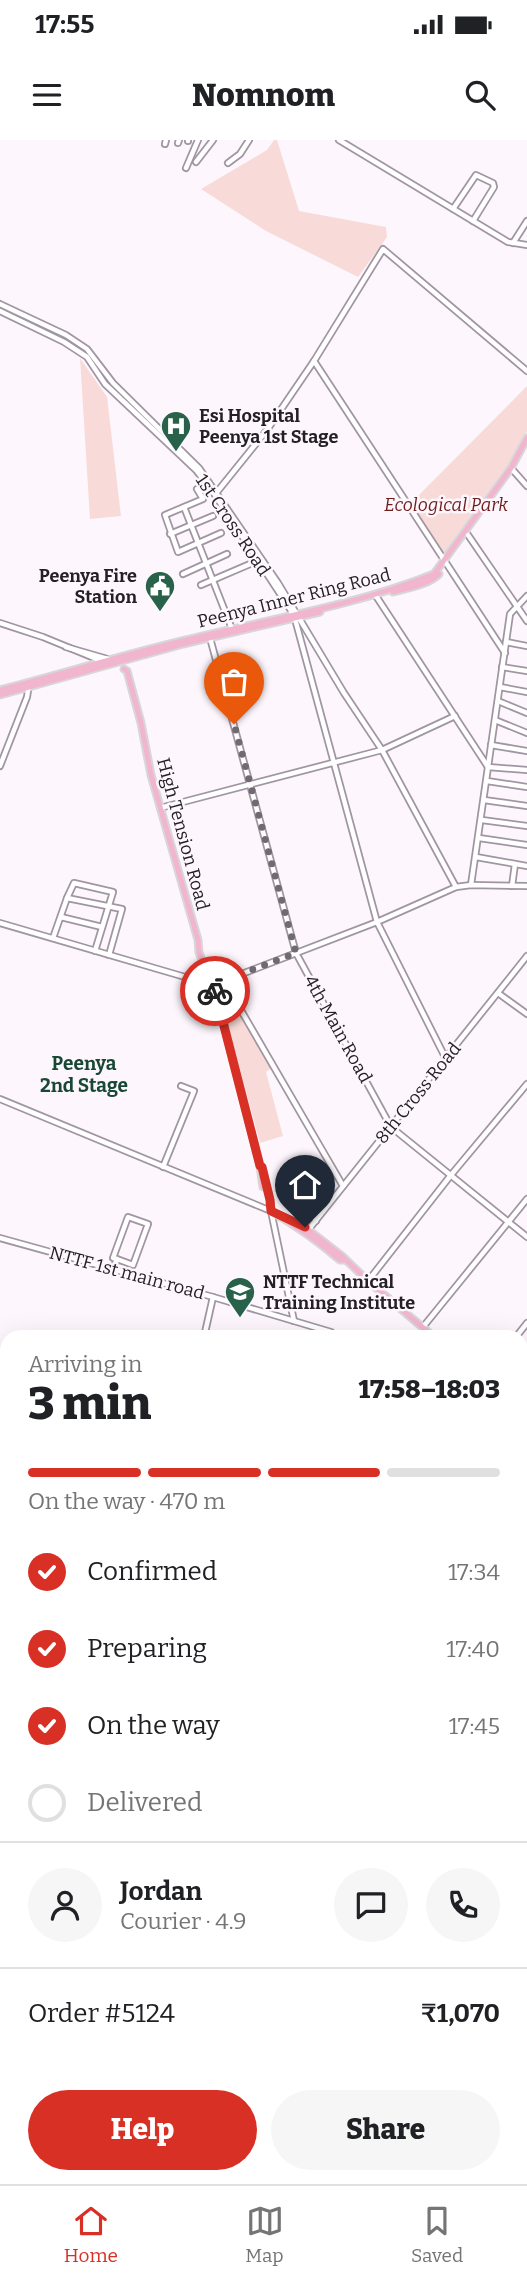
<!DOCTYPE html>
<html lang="en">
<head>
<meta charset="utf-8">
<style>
  :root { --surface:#fff; --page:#f6f6f6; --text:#202124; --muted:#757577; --line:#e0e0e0; --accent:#d93025 }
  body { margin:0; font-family:Bitter,serif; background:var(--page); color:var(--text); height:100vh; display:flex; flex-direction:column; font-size:26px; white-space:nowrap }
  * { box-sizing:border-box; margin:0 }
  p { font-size:23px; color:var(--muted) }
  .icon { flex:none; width:38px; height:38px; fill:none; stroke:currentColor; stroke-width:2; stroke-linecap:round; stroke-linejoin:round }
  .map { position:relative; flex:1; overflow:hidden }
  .panel { position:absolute; left:0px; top:1190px; width:528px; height:854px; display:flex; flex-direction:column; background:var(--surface); border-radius:21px 21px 0 0; box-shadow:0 7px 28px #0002 }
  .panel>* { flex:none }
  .pin { position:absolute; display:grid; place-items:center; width:60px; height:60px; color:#fff; margin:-72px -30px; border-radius:50% 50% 50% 0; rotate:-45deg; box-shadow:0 0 7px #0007 }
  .pin .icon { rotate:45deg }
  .courier { position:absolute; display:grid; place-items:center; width:70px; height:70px; margin:-35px; border:5px solid #d93025; border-radius:50%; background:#fff; color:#222; box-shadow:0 2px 9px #0007 }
  .summary em { font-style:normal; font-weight:800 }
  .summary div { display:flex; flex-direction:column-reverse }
  .summary { display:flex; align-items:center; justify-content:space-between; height:119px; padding:0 28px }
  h1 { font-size:46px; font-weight:800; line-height:52px }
  .bar { display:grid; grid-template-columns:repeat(4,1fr); gap:10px 7px; align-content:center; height:84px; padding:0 28px }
  .bar i { height:9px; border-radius:5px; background:var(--line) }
  .bar .current { background:var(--accent) }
  .bar p { grid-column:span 4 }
  .line { display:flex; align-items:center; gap:18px; padding:0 28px; border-top:2px solid var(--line) }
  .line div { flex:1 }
  .round { display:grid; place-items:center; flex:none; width:74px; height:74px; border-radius:37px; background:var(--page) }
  ol { padding:0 28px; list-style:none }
  li { display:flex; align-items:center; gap:21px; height:77px }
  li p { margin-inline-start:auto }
  li .icon { padding:7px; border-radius:50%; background:var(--accent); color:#fff; stroke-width:4 }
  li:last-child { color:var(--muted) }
  li i { width:38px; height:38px; border:4px solid var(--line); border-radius:50% }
  .action { display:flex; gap:14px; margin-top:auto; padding:14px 28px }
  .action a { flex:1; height:80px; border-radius:42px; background:var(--accent); color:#fff; font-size:28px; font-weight:800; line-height:80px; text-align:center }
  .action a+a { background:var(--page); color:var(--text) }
  .status { display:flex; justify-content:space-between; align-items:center; height:49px; padding:0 35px; background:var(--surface); direction:ltr }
  .status svg { height:19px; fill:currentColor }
  header { display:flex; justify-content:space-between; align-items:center; height:91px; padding:0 28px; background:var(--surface); font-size:32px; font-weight:800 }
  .dock { display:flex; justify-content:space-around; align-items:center; height:98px; border-top:2px solid var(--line); background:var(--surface); font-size:19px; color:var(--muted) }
  .dock a { display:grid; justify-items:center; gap:4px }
  .dock .current { color:var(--accent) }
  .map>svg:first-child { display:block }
  .green { fill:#f8dbd8 }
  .water { fill:#a5c7fd; stroke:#7f95bc; stroke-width:2 }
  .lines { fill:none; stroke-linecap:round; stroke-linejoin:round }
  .minor-casing { stroke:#a295a3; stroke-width:8 }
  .major-casing { stroke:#d8d7d8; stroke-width:9 }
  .minor { stroke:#fff; stroke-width:4.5 }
  .major { stroke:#f2b5ce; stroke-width:5 }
  .done { stroke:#716b71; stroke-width:7; stroke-dasharray:0 12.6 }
  .route { stroke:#d93025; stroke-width:9 }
  .labels { text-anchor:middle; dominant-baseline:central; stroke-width:5; stroke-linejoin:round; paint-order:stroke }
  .poi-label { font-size:18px; font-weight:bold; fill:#252026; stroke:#fdf7fd; text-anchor:start }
  .park-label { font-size:18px; font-style:italic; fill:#6f1d1b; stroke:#fdf7fd }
  .street-label { font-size:18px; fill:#252026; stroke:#fdf7fd }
  .neighbourhood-label { font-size:19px; font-weight:bold; fill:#194735; stroke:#fdf7fd }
</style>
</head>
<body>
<div class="status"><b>17:55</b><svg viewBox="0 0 49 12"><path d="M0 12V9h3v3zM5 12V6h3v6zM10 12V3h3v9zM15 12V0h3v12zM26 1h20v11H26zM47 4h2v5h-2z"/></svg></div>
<header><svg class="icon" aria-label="menu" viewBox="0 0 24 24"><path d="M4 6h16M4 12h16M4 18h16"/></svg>Nomnom<svg class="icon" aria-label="search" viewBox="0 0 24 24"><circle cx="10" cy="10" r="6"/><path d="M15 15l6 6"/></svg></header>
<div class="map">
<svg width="527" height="2044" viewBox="0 0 527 2044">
  <rect width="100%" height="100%" fill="#fdf7fd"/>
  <g class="green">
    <polygon points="274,0 277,0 299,71 386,87 387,97 358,137 266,91 201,49 267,10"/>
    <polygon points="80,218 107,257 121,376 90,379"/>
    <polygon points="527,246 527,292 509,323 444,413 411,363"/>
    <polygon points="227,848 272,928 266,932 283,996 260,1003 219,852"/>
    <polygon points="0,1525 7,1528 7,1551 0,1571"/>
    <polygon points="7,1587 7,1682 0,1679"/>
  </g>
  <polygon class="water" points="527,1987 527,2044 296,2044 300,2040 299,2037 522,2037 522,1988"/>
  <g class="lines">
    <g class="minor-casing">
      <g id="minor">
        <polyline points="339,0 508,102 527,105"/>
        <polyline points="188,1 188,0"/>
        <polyline points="178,3 179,0"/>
        <polyline points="165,4 166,0"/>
        <polyline points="196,22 213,0"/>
        <polyline points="228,23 240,14 249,0"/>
        <polyline points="186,28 198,0"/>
        <polyline points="453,69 476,35 493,43 494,47 473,81"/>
        <polyline points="513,103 527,81"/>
        <polyline points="0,164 66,195 87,209 113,243 199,328 278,443 344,553 382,610 456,747"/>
        <polyline points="0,171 64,202 87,217 105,244 196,330 215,355 290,469 295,479 377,782 446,919"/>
        <polyline points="314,221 505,513"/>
        <polyline points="511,328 527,346"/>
        <polyline points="197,349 203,359 165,375 178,412 221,393"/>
        <polyline points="217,352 267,290 314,221 383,109 527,231"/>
        <polyline points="184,367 232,489"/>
        <polyline points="170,394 213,376"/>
        <polyline points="468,395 527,481"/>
        <polyline points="183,434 227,414"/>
        <polyline points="201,445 257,421"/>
        <polyline points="376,456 488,627 527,630"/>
        <polyline points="0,483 43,497 104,522"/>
        <polyline points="210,498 296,813 391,987 527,1097"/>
        <polyline points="506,502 527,506"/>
        <polyline points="66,507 111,520"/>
        <polyline points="502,527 527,531"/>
        <polyline points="222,541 240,537 249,544"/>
        <polyline points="500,547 527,552"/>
        <polyline points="498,561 527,573"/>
        <polyline points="495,580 527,593"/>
        <polyline points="491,605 527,611"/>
        <polyline points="0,626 27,557 29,544"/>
        <polyline points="487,641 527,647"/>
        <polyline points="484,660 527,666"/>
        <polyline points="160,668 382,610 455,576"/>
        <polyline points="482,680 527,686"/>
        <polyline points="479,698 527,705"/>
        <polyline points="476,717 527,726"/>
        <polyline points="471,745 510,474 527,456"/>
        <polyline points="512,746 515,724"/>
        <polyline points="67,758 74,743 113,752 95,811"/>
        <polyline points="61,777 102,787"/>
        <polyline points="0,783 209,844"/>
        <polyline points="53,798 67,758 122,769 109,815"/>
        <polyline points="224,841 343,1046"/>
        <polyline points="213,845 377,782 456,747 471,745 527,746"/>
        <polyline points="498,853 527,874"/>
        <polyline points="0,959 271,1071 294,1181"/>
        <polyline points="163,1027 194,951 181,946"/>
        <polyline points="299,1052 316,1081"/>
        <polyline points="309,1089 527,816"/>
        <polyline points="0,1098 213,1157 331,1192 330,1197"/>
        <polyline points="113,1129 117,1119 133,1125 148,1084 128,1077 113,1118 117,1119"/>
        <polyline points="368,1141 451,1035 527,944"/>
        <polyline points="423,1187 527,1059"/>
        <polyline points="204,1197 213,1157"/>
        <polyline points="516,1197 527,1183"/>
        <polyline points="0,1222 7,1224"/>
        <polyline points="0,1244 7,1246"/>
        <polyline points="0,1271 3,1258 7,1256"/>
        <polyline points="0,1291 7,1294 0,1323"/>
        <polyline points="522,1316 527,1309"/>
        <polyline points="522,1369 527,1374"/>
        <polyline points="0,1388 7,1356"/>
        <polyline points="0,1435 7,1436"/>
        <polyline points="0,1468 7,1469"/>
        <polyline points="522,1487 527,1491"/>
        <polyline points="522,1536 527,1529"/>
        <polyline points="522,1576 527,1581"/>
        <polyline points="0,1643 0,1591 7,1566"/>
        <polyline points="522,1650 527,1654"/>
        <polyline points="0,1746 7,1749"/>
        <polyline points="0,1787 7,1790"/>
        <polyline points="522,1807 527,1800"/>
        <polyline points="0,1830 7,1800"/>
        <polyline points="522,1830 527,1834"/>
        <polyline points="522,1854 527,1858"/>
        <polyline points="0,1855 7,1857"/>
        <polyline points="0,1878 7,1880"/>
        <polyline points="522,1882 527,1887"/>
        <polyline points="0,1902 7,1904"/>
        <polyline points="522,1919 527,1912"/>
        <polyline points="0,1931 7,1934"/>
        <polyline points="522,1936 527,1940"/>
        <polyline points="0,1961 7,1964"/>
        <polyline points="0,2014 7,1978"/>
        <polyline points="0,2035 7,2036"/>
        <polyline points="185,2037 204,2044"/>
        <polyline points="260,2037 270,2044"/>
        <polyline points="20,2044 21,2037"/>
        <polyline points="38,2044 39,2037"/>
        <polyline points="83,2044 84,2037"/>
        <polyline points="103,2044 104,2037"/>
        <polyline points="133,2044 134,2037"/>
        <polyline points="170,2044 171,2037"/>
        <polyline points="240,2044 245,2037"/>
        <polyline points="247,2044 251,2037"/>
        <polyline points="284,2044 285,2037"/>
      </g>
    </g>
    <g class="major-casing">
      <g id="major">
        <path d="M393,452c15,-4 35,-7 46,-18"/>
        <polyline points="124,529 127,531 141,583 151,635 198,800 199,812 224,885"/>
        <path d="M0,550c62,-16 123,-35 186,-50 80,-20 171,-35 248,-66l77,-106 16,-30"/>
        <polyline points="0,555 183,504 320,472"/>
        <path d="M224,884l36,142 2,1 8,33 1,11c24,14 47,30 69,49h4"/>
        <polyline points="260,1026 263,1047"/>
        <polyline points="306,1088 342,1116 368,1141 434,1197"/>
        <polyline points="522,1271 527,1275"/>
      </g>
    </g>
    <use href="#minor" class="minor"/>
    <use href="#major" class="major"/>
  </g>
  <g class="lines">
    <polyline class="done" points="215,851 212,845 296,813 234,584"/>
    <polyline class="route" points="215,851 260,1026 262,1027 270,1060 271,1071 305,1087"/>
  </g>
  <defs>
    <g id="hospital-pin" transform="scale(1.575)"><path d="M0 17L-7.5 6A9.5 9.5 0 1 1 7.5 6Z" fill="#28624b" stroke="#fdf7fd"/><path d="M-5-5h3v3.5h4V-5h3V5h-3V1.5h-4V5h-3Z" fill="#fff"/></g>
    <g id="civic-pin" transform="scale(1.575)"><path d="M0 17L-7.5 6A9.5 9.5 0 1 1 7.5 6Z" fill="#28624b" stroke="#fdf7fd"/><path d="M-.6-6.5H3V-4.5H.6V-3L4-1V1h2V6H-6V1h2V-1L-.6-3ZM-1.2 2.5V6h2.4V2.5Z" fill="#fff"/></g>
    <g id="university-pin" transform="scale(1.575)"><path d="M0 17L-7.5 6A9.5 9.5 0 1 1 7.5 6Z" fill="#28624b" stroke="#fdf7fd"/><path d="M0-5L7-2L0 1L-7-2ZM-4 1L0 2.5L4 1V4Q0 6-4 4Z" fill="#fff"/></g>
  </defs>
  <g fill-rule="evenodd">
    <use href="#hospital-pin" x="176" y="286"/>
    <use href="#civic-pin" x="160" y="446"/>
    <use href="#university-pin" x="240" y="1152"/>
  </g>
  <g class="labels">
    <g class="poi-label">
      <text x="199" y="276">Esi Hospital<tspan x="199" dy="21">Peenya 1st Stage</tspan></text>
      <text x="137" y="436" text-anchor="end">Peenya Fire<tspan x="137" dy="21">Station</tspan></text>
      <text x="263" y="1142">NTTF Technical<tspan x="263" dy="21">Training Institute</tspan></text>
    </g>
    <g class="park-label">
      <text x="446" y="365">Ecological Park</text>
    </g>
    <g class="street-label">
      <text transform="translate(233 385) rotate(56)">1st Cross Road</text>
      <text transform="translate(294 458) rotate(-14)">Peenya Inner Ring Road</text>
      <text transform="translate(183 694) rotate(75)">High Tension Road</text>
      <text transform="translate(338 889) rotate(61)">4th Main Road</text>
      <text transform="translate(418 953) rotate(-51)">8th Cross Road</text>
      <text transform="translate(127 1133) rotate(15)">NTTF 1st main road</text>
    </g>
    <g class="neighbourhood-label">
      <text x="84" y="923">Peenya<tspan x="84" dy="22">2nd Stage</tspan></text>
    </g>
  </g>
</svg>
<div class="pin" style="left:234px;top:584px;background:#ea580c"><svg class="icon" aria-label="bag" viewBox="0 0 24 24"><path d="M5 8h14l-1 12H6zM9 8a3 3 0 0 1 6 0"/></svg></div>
<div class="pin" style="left:305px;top:1087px;background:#1f2937"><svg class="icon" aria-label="home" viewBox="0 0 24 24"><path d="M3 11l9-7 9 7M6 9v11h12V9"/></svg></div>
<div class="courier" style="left:215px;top:851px"><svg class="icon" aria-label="bike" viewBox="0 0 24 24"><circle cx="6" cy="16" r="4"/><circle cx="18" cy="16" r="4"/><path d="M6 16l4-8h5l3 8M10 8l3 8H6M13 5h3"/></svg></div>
<section class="panel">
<div class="summary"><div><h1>3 min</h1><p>Arriving in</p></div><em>17:58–18:03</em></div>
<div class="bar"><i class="current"></i><i class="current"></i><i class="current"></i><i></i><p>On the way · 470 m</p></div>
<ol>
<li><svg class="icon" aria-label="check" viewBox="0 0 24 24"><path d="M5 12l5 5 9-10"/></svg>Confirmed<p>17:34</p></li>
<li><svg class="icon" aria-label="check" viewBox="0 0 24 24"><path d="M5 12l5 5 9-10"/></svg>Preparing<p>17:40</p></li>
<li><svg class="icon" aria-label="check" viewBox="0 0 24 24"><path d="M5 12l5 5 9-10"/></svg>On the way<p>17:45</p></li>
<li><i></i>Delivered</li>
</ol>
<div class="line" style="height:126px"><a class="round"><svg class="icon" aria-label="person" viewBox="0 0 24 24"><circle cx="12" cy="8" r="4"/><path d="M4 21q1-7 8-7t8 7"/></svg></a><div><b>Jordan</b><p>Courier · 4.9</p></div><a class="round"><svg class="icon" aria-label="chat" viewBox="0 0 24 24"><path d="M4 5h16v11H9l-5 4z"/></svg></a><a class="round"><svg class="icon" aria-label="phone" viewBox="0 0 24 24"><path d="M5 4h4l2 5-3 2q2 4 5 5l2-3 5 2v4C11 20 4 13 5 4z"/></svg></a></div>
<div class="line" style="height:91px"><div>Order #5124</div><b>₹1,070</b></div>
<div class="action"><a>Help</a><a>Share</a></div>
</section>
</div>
<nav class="dock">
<a class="current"><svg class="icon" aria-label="home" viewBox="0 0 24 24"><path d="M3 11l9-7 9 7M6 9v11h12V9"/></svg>Home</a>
<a><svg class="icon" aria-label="map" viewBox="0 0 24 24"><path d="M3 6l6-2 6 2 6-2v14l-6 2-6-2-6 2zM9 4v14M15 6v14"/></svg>Map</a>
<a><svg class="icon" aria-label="saved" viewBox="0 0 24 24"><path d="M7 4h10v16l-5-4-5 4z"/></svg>Saved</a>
</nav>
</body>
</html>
